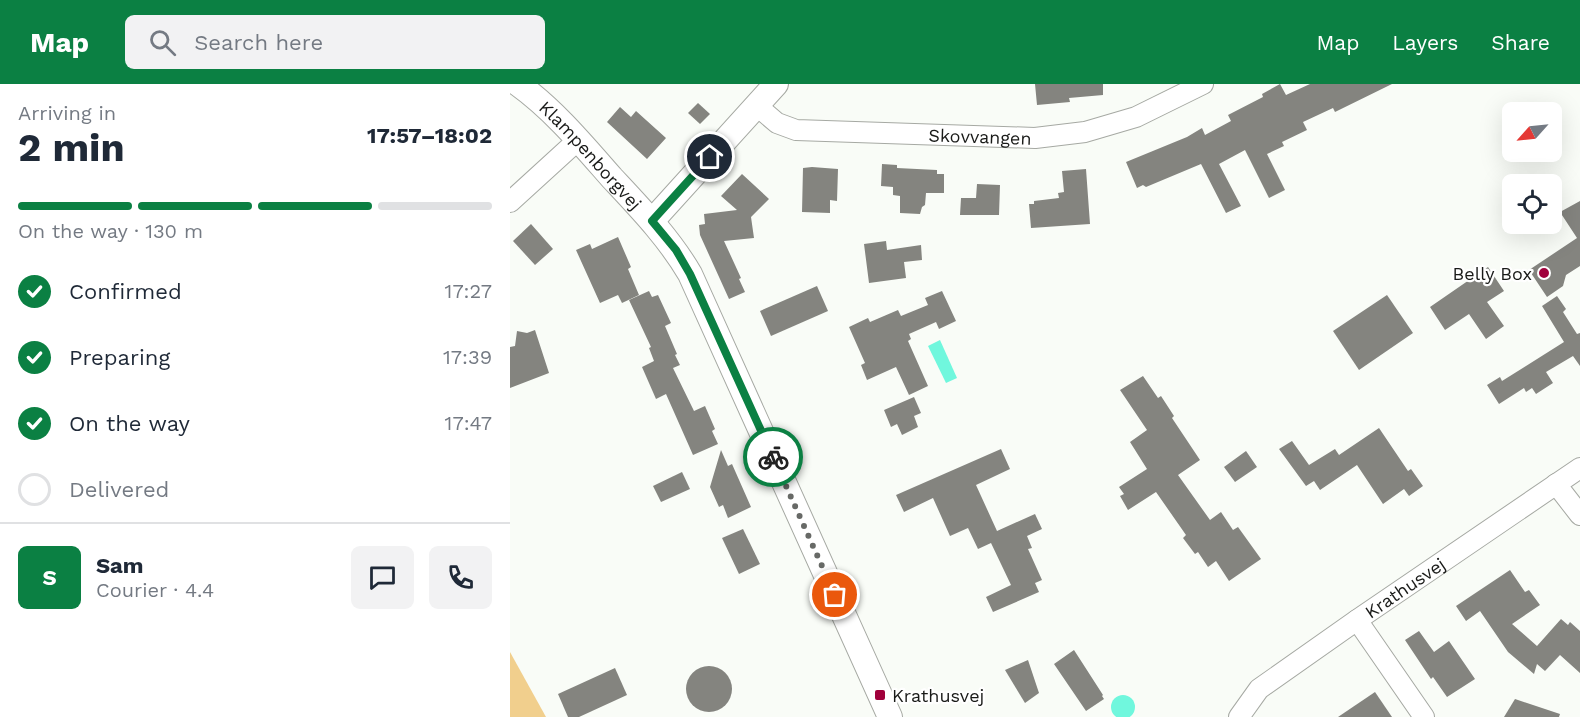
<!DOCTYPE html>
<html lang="en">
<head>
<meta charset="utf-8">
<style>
  :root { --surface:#fff; --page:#f2f2f3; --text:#1f2937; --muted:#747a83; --line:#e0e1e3; --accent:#0b8043 }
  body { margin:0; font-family:"Work Sans",sans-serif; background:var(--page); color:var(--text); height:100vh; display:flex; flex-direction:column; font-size:22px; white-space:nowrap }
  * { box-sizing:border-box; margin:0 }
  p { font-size:20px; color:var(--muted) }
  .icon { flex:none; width:33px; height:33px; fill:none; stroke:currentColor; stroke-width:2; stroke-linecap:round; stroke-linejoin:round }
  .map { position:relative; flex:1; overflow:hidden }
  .drawer { display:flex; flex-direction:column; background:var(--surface); width:510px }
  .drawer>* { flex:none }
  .needle { width:39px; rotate:243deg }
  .tools { position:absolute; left:992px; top:18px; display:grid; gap:12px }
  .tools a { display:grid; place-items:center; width:60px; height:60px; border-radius:9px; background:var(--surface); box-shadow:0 6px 24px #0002; font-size:30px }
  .pin { position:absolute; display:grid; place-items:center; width:51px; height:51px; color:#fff; margin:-26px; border:3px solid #fff; border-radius:50%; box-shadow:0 2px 6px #0007 }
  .courier { position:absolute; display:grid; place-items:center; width:60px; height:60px; margin:-30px; border:4px solid #0b8043; border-radius:50%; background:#fff; color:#222; box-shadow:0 2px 8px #0007 }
  .summary em { font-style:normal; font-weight:700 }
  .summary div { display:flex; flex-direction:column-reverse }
  .summary { display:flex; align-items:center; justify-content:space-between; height:102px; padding:0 18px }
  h1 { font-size:39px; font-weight:700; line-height:45px }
  .bar { display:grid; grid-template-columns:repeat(4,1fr); gap:9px 6px; align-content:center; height:72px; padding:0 18px }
  .bar i { height:8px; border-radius:4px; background:var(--line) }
  .bar .current { background:var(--accent) }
  .bar p { grid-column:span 4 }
  .line { display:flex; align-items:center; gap:15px; padding:0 18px; border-top:2px solid var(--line) }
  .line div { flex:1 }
  .round { display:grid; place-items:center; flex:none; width:63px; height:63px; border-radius:9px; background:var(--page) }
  ol { padding:0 18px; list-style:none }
  li { display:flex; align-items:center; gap:18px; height:66px }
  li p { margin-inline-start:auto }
  li .icon { padding:6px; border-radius:50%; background:var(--accent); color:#fff; stroke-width:4 }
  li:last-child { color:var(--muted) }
  li i { width:33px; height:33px; border:3px solid var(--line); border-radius:50% }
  header { display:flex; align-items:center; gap:36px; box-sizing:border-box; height:84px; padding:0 30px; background:var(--accent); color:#fff }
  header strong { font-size:28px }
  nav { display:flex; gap:33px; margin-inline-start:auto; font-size:21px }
  .search { width:420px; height:54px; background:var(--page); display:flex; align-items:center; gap:15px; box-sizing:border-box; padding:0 21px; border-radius:9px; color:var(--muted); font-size:22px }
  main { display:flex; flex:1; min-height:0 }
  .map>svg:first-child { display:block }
  .green { fill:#f1cf8d }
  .water { fill:#70f7dd }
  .building { fill:#84847f }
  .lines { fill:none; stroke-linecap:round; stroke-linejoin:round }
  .minor-casing { stroke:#a6a9a3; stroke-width:22 }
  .tertiary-casing { stroke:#a6a9a3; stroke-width:26 }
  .minor { stroke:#fff; stroke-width:20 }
  .tertiary { stroke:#fff; stroke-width:24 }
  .done { stroke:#676966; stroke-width:6; stroke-dasharray:0 10.8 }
  .route { stroke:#0b8043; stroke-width:8 }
  .poi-dot { fill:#a0003b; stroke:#fff; stroke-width:2 }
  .labels { text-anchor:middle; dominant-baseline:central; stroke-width:4.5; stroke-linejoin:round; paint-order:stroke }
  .street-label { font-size:18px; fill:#191a18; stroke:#fff }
  .poi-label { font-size:18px; fill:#191a18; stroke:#fff; text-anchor:end }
</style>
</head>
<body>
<header>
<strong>Map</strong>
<div class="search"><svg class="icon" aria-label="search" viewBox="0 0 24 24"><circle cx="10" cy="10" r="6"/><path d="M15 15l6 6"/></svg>Search here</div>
<nav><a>Map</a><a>Layers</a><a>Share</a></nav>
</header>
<main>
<section class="drawer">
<div class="summary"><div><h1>2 min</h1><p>Arriving in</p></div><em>17:57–18:02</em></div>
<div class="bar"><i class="current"></i><i class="current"></i><i class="current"></i><i></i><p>On the way · 130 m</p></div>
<ol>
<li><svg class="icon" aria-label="check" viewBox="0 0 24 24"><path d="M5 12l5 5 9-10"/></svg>Confirmed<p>17:27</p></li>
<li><svg class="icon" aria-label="check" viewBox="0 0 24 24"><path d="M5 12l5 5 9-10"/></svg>Preparing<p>17:39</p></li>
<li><svg class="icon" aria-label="check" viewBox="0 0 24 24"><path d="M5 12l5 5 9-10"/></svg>On the way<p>17:47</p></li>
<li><i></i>Delivered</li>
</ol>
<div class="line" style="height:108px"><b class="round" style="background:var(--accent);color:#fff">S</b><div><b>Sam</b><p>Courier · 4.4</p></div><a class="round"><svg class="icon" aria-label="chat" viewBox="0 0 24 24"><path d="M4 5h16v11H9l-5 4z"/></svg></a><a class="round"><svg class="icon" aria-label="phone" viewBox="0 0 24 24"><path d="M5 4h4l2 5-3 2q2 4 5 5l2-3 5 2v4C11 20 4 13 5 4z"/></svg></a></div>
</section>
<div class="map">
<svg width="1070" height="633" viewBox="0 0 1070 633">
  <rect width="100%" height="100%" fill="#f9fcf7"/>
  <polygon class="green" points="0,568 36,633 0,633"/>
  <g class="water">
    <polygon points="430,256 447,294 436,299 418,262"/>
    <circle cx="613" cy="623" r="12"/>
  </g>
  <g class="building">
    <polygon points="525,0 593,0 593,11 559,14 560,18 527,21"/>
    <polygon points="770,0 776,11 800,0 882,0 825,28 823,24 793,38 797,46 772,58 774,62 757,70 775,106 759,114 735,66 709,80 731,122 716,129 691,80 636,103 633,101 627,104 616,78 677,53 692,44 695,51 721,37 718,31 753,13 752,10"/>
    <polygon points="188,19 200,30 190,40 178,29"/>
    <polygon points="110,23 121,33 126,27 156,54 137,75 97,38"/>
    <polygon points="372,80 387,81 387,84 427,86 427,90 434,90 434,109 416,109 415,121 412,123 410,130 390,129 390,112 383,111 383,103 371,102"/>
    <polygon points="302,83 328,85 327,117 320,116 320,129 292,128 293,84"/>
    <polygon points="576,85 580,140 521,144 519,120 524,120 524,117 549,114 548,109 554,108 552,87"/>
    <polygon points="232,90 259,115 241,133 244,154 214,157 231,194 229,195 235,208 219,215 190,151 189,141 195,140 194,130 227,126 211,112"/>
    <polygon points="467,100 490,101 489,131 450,131 451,114 466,114"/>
    <polygon points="1070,117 1070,182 1056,191 1053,202 1037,213 1019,186 1067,154 1050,128"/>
    <polygon points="21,140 43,165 25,181 3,157"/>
    <polygon points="108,153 121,183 118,185 129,211 112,219 108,211 90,219 66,166 80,160 82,165"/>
    <polygon points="376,157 377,166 411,161 412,176 394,178 396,194 359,199 354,160"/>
    <polygon points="978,183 994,207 977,218 994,242 976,255 959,230 935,246 920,223"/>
    <polygon points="307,202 318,227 261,252 250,227"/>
    <polygon points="139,207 142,213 148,211 161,239 155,242 167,270 165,271 170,281 163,284 184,327 195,322 205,345 202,347 208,360 183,371 156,310 146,315 132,283 144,277 139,264 141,263 119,216"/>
    <polygon points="432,207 446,237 429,245 426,238 399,250 401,255 398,257 418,302 399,311 386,283 357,296 351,281 355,279 339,243 358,234 360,238 388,226 391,232 418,221 415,214"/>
    <polygon points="877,211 903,249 849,286 823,247"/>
    <polygon points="1047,212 1056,225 1053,228 1067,250 1070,249 1070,282 1063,272 1036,288 1043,299 1026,310 1022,304 1016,308 1014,304 989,320 977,301 990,293 992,297 1054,258 1032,222"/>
    <polygon points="25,246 39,289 0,304 0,263 5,262 7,247 17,249"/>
    <polygon points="633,292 648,314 651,312 664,332 662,334 690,376 668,391 700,436 711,428 723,446 728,443 751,475 719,497 706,477 698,483 688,468 685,470 673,454 676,451 646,408 618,426 610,412 614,410 609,403 637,385 620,358 637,346 610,306"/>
    <polygon points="404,313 411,329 404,332 408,343 392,351 387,340 381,343 374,326"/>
    <polygon points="869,344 898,387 901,385 913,402 899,412 894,405 873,420 847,381 810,406 804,397 796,402 769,365 782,357 799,381 825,365 829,371"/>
    <polygon points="491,365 500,385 466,401 487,447 525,430 532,445 517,452 522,464 518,465 532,496 525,499 529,508 483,528 476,513 501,501 481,459 468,465 458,444 440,452 423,414 394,428 386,411"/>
    <polygon points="211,366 218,382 222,380 241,423 218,434 213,421 209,423 200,403"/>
    <polygon points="736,367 747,383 725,398 714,383"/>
    <polygon points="172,388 180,405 151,418 143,402"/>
    <polygon points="233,445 250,480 229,490 212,454"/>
    <polygon points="1000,486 1015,508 1019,506 1030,521 1002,540 1027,562 1051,535 1058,541 1060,538 1070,547 1070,589 1050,571 1035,587 1027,580 1024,590 998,568 970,527 956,537 946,522"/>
    <polygon points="909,547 924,568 939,557 965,595 937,613 923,593 921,595 895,556"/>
    <polygon points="564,566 593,611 592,612 594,615 576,627 544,580"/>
    <polygon points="518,576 529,609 515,619 495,586"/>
    <circle cx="199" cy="605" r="23"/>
    <polygon points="105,584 117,611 69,633 58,633 48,610"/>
    <polygon points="865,608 882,633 828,633"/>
    <polygon points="1005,615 1050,630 1049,633 994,633"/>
  </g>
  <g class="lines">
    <g class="minor-casing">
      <g id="minor">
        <path id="s1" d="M246,21l21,18 19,7 239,8 50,-6 51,-15 67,-33"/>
        <polyline points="0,118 68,56"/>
        <polyline points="1046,400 1070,431"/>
        <polyline points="847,536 914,633"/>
        <path id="s2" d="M729,633l20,-28 98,-69 223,-152"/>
      </g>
    </g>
    <g class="tertiary-casing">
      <g id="tertiary">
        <path id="s3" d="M8,0c36,26 65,61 94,94 28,30 57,60 78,96l200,443"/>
        <polyline points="142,137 266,0"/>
      </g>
    </g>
    <use href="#minor" class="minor"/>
    <use href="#tertiary" class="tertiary"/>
  </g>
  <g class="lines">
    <polyline class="done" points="263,373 325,511"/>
    <polyline class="route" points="200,73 142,137 166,166 180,190 263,373"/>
  </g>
  <g class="poi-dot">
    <circle cx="1034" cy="189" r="6"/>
    <rect x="364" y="605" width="12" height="12" rx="3"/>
  </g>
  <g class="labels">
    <g class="street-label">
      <text stroke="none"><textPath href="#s1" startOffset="232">Skovvangen</textPath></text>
      <text stroke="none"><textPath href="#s3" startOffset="102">Klampenborgvej</textPath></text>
      <text stroke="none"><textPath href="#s2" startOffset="212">Krathusvej</textPath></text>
    </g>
    <g class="poi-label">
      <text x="1022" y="189">Belly Box</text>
      <text x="382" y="611" text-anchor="start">Krathusvej</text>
    </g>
  </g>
</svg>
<div class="tools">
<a><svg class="needle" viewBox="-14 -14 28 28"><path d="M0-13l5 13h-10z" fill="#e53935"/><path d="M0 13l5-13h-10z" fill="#747a83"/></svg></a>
<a><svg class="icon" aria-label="locate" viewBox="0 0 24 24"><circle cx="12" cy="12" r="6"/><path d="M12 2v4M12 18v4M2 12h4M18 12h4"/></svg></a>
</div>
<div class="pin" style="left:325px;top:511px;background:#ea580c"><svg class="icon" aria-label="bag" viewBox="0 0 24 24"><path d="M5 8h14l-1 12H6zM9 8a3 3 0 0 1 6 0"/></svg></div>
<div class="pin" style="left:200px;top:73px;background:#1f2937"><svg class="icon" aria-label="home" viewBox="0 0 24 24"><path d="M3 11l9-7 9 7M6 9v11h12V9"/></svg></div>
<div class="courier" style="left:263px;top:373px"><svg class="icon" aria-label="bike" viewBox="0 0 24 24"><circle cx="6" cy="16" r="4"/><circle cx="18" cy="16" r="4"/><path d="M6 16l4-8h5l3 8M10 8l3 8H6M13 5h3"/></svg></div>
</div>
</main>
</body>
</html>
